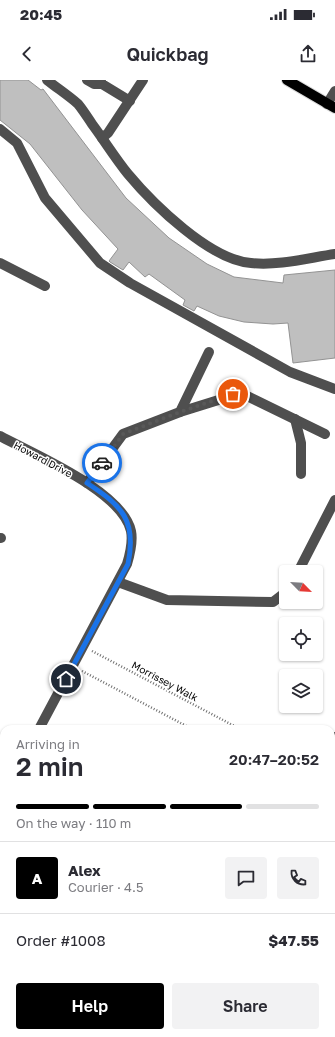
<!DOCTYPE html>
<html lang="en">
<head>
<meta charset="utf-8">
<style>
  :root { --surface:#fff; --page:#f2f2f3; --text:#2b2b33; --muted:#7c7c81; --line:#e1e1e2; --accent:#000 }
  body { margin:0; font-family:"Golos Text",sans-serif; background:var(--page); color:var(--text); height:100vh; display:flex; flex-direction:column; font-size:15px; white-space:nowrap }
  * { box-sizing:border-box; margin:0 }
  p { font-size:13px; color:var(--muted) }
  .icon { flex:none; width:22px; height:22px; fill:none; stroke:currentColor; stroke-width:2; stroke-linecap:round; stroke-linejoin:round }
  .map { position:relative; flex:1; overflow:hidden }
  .drawer { position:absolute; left:0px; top:645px; width:335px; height:312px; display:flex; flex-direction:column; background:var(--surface); border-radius:12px 12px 0 0; box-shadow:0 1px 3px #0004 }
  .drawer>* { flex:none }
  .needle { width:26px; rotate:114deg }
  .controls { position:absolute; left:279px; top:485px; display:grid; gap:8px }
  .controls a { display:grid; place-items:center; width:44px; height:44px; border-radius:4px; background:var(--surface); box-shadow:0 1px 3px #0004; font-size:20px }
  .pin { position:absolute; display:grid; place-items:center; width:34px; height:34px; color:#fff; margin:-17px; border:2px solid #fff; border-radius:50%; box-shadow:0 1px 4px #0007 }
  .courier { position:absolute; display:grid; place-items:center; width:40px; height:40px; margin:-20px; border:3px solid #1a73e8; border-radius:50%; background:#fff; color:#222; box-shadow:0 1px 5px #0007 }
  .overview em { font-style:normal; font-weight:600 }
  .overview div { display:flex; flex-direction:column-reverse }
  .overview { display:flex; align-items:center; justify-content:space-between; height:68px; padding:0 16px }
  h1 { font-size:26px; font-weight:600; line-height:30px }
  .bar { display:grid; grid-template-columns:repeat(4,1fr); gap:6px 4px; align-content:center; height:48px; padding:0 16px }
  .bar i { height:5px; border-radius:3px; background:var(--line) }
  .bar .selected { background:var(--accent) }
  .bar p { grid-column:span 4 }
  .line { display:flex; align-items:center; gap:10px; padding:0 16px; border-top:1px solid var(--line) }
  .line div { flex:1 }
  .round { display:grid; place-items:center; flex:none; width:42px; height:42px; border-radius:4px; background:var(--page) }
  .button { display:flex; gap:8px; margin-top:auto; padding:8px 16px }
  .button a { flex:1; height:46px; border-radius:4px; background:var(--accent); color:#fff; font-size:16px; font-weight:600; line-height:46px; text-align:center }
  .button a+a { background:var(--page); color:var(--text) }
  .status { display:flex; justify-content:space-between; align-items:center; height:28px; padding:0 20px; background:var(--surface); direction:ltr }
  .status svg { height:11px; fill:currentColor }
  header { display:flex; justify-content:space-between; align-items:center; height:52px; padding:0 16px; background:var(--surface); font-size:18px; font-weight:600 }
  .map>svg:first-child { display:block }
  .building { fill:#bfbfbf; stroke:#939393 }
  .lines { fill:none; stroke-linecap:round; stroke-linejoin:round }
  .major-casing { stroke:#dbdbdb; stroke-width:12 }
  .path { stroke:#717171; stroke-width:2.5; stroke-dasharray:1 2; stroke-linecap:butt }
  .minor { stroke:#4f4f4f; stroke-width:10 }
  .major { stroke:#000; stroke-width:10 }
  .done { stroke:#595959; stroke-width:4; stroke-dasharray:0 7.2 }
  .route { stroke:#1a73e8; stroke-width:5 }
  .labels { text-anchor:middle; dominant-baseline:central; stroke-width:3; stroke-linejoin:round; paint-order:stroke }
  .street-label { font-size:10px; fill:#000; stroke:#fff }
</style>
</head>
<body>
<div class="status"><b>20:45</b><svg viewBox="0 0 49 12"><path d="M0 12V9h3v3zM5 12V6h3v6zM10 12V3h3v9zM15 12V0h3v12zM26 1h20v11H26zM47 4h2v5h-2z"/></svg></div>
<header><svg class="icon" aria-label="back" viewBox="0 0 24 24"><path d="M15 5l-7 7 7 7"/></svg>Quickbag<svg class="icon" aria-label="share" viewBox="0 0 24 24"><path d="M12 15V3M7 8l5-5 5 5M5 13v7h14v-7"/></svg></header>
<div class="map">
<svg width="335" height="957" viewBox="0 0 335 957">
  <rect width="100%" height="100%" fill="#fff"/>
  <polygon class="building" points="0,0 28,0 41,10 43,9 126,118 169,158 207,184 234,197 283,203 284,195 335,190 335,278 293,283 288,243 273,244 244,242 219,236 197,226 194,231 183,225 185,220 149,194 145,197 129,182 123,190 110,182 109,181 118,169 82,130 30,64 0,40"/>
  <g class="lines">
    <g class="major-casing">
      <polyline id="major" points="287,0 335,28"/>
    </g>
    <g class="path">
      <polyline points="92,571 240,649"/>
      <polyline points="82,591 192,649"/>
    </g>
    <g class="minor">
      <path d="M47,0c10,8 22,16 31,24 5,6 10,14 14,20 12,16 23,34 36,50 25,30 82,86 123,89 27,3 57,-5 84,-9"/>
      <polyline points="87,0 94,4 102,4"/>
      <polyline points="100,0 102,4 130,21"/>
      <polyline points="327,24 335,11"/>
      <polyline points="0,49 17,63 45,118 100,183 130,203 290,292 335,309"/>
      <polyline points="102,58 108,53 143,0"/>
      <polyline points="0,183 45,206"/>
      <polyline points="180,332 241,313 325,354"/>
      <polyline points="295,339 301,363 301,394"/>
      <path d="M0,356c35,19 122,55 131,95 2,10 -1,23 -4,33l-88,165"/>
      <polyline points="87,403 123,354 180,332 209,272"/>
      <polyline points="0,458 1,458"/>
      <polyline points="298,492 335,420"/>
      <polyline points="118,502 167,520 273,522 286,512"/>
      <polyline points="331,665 335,657"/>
      <polyline points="331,707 335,709"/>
      <polyline points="0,723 4,716"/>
      <polyline points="0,809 4,811"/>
      <polyline points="46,957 48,953"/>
      <polyline points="94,957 96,953"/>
      <polyline points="174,957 176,953"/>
    </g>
    <use href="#major" class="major"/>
  </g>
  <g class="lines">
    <polyline class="done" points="102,383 123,354 180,332 233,314"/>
    <path class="route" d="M66,599l62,-115c9,-44 -6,-58 -41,-81l15,-20"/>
  </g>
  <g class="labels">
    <g class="street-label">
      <text transform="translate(43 379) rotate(28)">Howard Drive</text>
      <text transform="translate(165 601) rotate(28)">Morrissey Walk</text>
    </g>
  </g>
</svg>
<div class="controls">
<a><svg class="needle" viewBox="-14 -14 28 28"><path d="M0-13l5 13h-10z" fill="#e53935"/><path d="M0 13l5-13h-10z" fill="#7c7c81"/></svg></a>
<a><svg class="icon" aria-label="locate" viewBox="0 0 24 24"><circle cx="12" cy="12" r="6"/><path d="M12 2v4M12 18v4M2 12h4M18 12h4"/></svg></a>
<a><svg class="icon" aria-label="layers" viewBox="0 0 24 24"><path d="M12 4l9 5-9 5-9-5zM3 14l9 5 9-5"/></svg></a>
</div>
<div class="pin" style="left:233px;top:314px;background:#ea580c"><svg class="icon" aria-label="bag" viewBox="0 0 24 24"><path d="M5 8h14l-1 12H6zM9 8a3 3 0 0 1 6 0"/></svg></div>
<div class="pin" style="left:66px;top:599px;background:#1f2937"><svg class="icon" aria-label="home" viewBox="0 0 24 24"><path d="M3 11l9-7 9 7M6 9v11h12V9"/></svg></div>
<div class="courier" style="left:102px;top:383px"><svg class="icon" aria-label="car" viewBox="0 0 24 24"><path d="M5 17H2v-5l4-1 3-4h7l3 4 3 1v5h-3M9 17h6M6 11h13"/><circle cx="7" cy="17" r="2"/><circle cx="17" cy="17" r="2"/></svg></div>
<section class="drawer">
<div class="overview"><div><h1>2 min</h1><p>Arriving in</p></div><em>20:47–20:52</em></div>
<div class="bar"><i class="selected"></i><i class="selected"></i><i class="selected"></i><i></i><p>On the way · 110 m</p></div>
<div class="line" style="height:72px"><b class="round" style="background:var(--accent);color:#fff">A</b><div><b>Alex</b><p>Courier · 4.5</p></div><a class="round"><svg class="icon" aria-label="chat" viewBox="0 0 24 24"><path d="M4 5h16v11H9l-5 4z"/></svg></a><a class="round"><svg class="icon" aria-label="phone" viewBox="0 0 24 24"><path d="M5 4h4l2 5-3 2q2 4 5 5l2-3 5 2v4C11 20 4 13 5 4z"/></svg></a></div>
<div class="line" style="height:52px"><div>Order #1008</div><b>$47.55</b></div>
<div class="button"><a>Help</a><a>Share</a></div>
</section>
</div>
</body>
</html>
